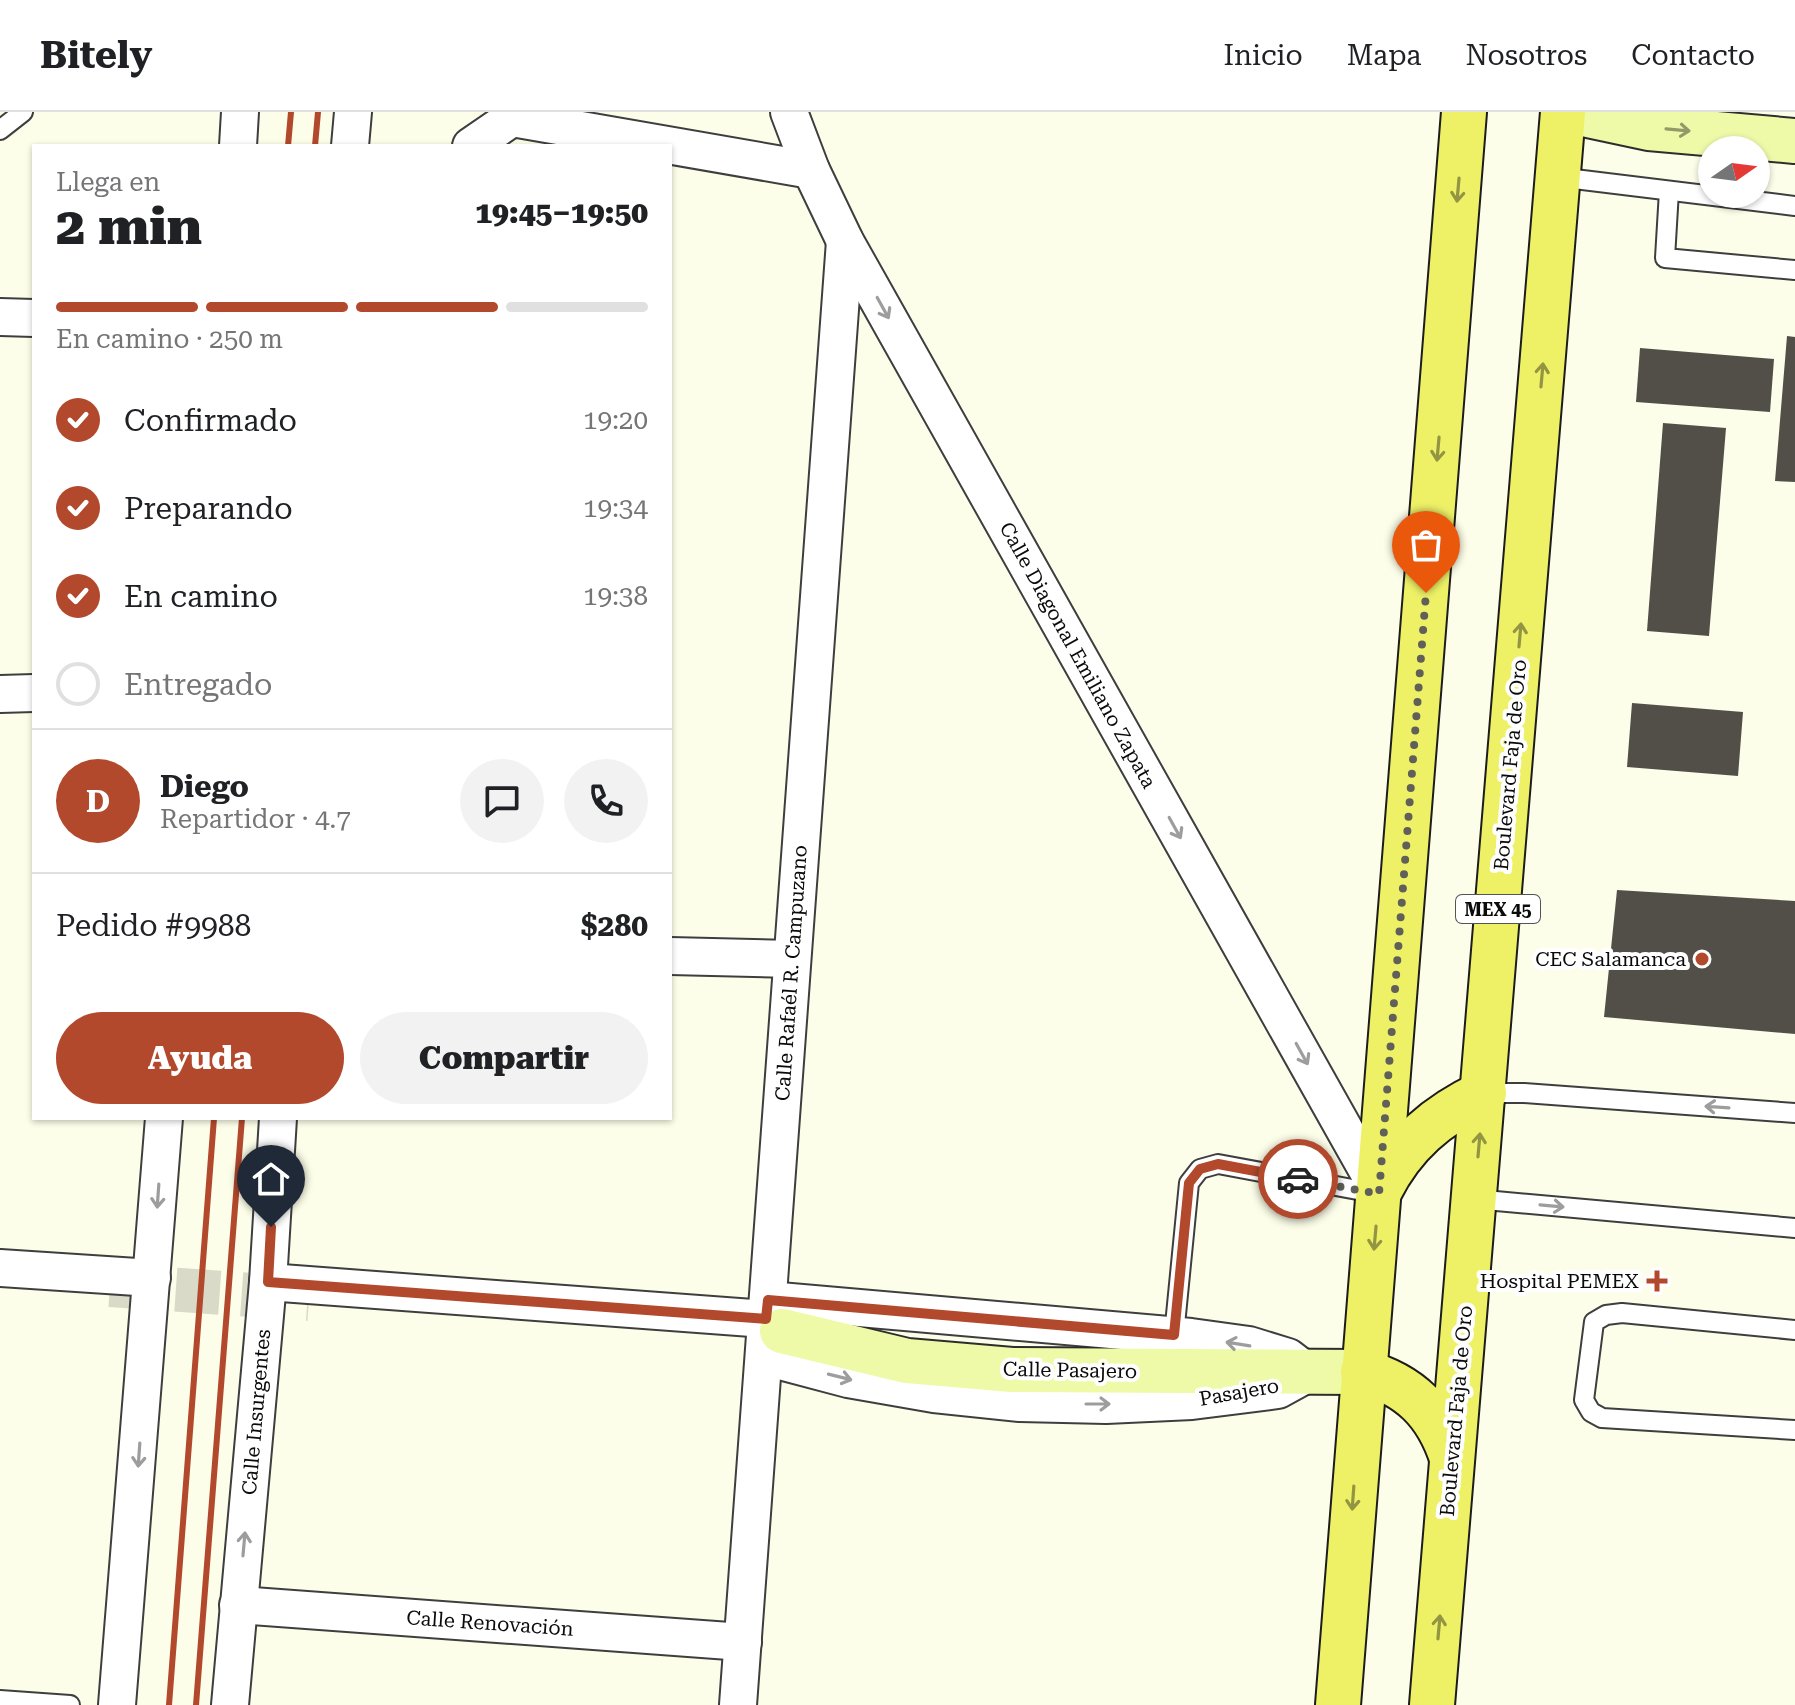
<!DOCTYPE html>
<html lang="es">
<head>
<meta charset="utf-8">
<style>
  :root { --surface:#fff; --page:#f2f2f2; --text:#202124; --muted:#757577; --line:#e0e0e0; --accent:#b2482c }
  body { margin:0; font-family:"Roboto Serif",serif; background:var(--page); color:var(--text); height:100vh; display:flex; flex-direction:column; font-size:30px; white-space:nowrap }
  * { box-sizing:border-box; margin:0 }
  p { font-size:26px; color:var(--muted) }
  .icon { flex:none; width:44px; height:44px; fill:none; stroke:currentColor; stroke-width:2; stroke-linecap:round; stroke-linejoin:round }
  .map { position:relative; flex:1; overflow:hidden }
  .details { position:absolute; left:32px; top:32px; width:640px; height:976px; display:flex; flex-direction:column; background:var(--surface); border-radius:0px; box-shadow:0 2px 6px #0004 }
  .details>* { flex:none }
  .needle { width:52px; rotate:76deg }
  .tools { position:absolute; left:1698px; top:24px; display:grid; gap:16px }
  .tools a { display:grid; place-items:center; width:72px; height:72px; border-radius:50%; background:var(--surface); box-shadow:0 2px 6px #0004; font-size:40px }
  .pin { position:absolute; display:grid; place-items:center; width:68px; height:68px; color:#fff; margin:-82px -34px; border-radius:50% 50% 50% 0; rotate:-45deg; box-shadow:0 0 8px #0007 }
  .pin .icon { rotate:45deg }
  .courier { position:absolute; display:grid; place-items:center; width:80px; height:80px; margin:-40px; border:6px solid #b2482c; border-radius:50%; background:#fff; color:#222; box-shadow:0 2px 10px #0007 }
  .head em { font-style:normal; font-weight:800 }
  .head div { display:flex; flex-direction:column-reverse }
  .head { display:flex; align-items:center; justify-content:space-between; height:136px; padding:0 24px }
  h1 { font-size:52px; font-weight:800; line-height:60px }
  .bar { display:grid; grid-template-columns:repeat(4,1fr); gap:12px 8px; align-content:center; height:96px; padding:0 24px }
  .bar i { height:10px; border-radius:6px; background:var(--line) }
  .bar .current { background:var(--accent) }
  .bar p { grid-column:span 4 }
  .line { display:flex; align-items:center; gap:20px; padding:0 24px; border-top:2px solid var(--line) }
  .line div { flex:1 }
  .round { display:grid; place-items:center; flex:none; width:84px; height:84px; border-radius:42px; background:var(--page) }
  ol { padding:0 24px; list-style:none }
  li { display:flex; align-items:center; gap:24px; height:88px }
  li p { margin-inline-start:auto }
  li .icon { padding:8px; border-radius:50%; background:var(--accent); color:#fff; stroke-width:4 }
  li:last-child { color:var(--muted) }
  li i { width:44px; height:44px; border:4px solid var(--line); border-radius:50% }
  .primary-button { display:flex; gap:16px; margin-top:auto; padding:16px 24px }
  .primary-button a { flex:1; height:92px; border-radius:48px; background:var(--accent); color:#fff; font-size:32px; font-weight:800; line-height:92px; text-align:center }
  .primary-button a+a { background:var(--page); color:var(--text) }
  header { display:flex; align-items:center; gap:48px; box-sizing:border-box; height:112px; padding:0 40px; background:var(--surface); border-bottom:2px solid var(--line) }
  header strong { font-size:38px }
  nav { display:flex; gap:44px; margin-inline-start:auto; font-size:28px }
  .map>svg:first-child { display:block }
  .building { fill:#524f48 }
  .lines { fill:none; stroke-linecap:round; stroke-linejoin:round }
  .secondary-tunnel { stroke:#d9dac8; stroke-width:44; stroke-dasharray:44 22; stroke-linecap:butt }
  .lane-casing { stroke:#3e3e3e; stroke-width:22 }
  .street-casing { stroke:#3e3e3e; stroke-width:40 }
  .secondary-casing { stroke:#2d2d2d; stroke-width:48 }
  .primary-casing { stroke:#1c1c1c; stroke-width:48 }
  .lane { stroke:#fff; stroke-width:18 }
  .street { stroke:#fff; stroke-width:36 }
  .secondary { stroke:#eefaa8; stroke-width:44 }
  .primary { stroke:#eef166; stroke-width:44 }
  .rail { stroke:#b2482c; stroke-width:6 }
  .oneway { stroke:#939a69 }
  .oneway2 { stroke:#939542 }
  .oneway3 { stroke:#9d9d9d }
  .done { stroke:#606059; stroke-width:8; stroke-dasharray:0 14.4 }
  .route { stroke:#b2482c; stroke-width:10 }
  .poi-dot { fill:#b2482c; stroke:#fff; stroke-width:3 }
  .labels { text-anchor:middle; dominant-baseline:central; stroke-width:8; stroke-linejoin:round; paint-order:stroke }
  .shield { fill:#fff; stroke:#545454; stroke-width:2 }
  .shield-label { font-size:18px; font-weight:bold; fill:#0b0b0b }
  .street-label { font-size:20px; fill:#0b0b0b; stroke:#fff }
  .poi-label { font-size:20px; fill:#0b0b0b; stroke:#fff; text-anchor:end }
</style>
</head>
<body>
<header>
<strong>Bitely</strong>
<nav><a>Inicio</a><a>Mapa</a><a>Nosotros</a><a>Contacto</a></nav>
</header>
<div class="map">
<svg width="1795" height="1593" viewBox="0 0 1795 1593">
  <rect width="100%" height="100%" fill="#fdfee9"/>
  <g class="building">
    <polygon points="1787,224 1795,225 1795,370 1775,369"/>
    <polygon points="1640,236 1774,247 1770,300 1636,290"/>
    <polygon points="1663,311 1726,316 1709,524 1647,519"/>
    <polygon points="1632,591 1743,600 1738,664 1627,655"/>
    <polygon points="1617,778 1795,789 1795,922 1604,905"/>
  </g>
  <g class="lines">
    <polyline class="secondary-tunnel" points="110,1173 309,1187"/>
    <g class="lane-casing">
      <g id="lane">
        <polyline points="0,18 23,0"/>
        <polyline points="1558,65 1795,94"/>
        <polyline points="1669,79 1665,146 1795,158"/>
        <polyline points="1484,981 1524,981 1795,1001"/>
        <polyline points="1474,1087 1795,1116"/>
        <polyline points="1795,1218 1622,1201 1606,1203 1594,1210 1584,1288 1591,1300 1602,1306 1795,1318"/>
        <polyline points="1174,1223 1189,1071 1200,1057 1218,1052 1379,1082"/>
        <polyline points="0,1588 70,1593"/>
      </g>
    </g>
    <g class="street-casing">
      <g id="street">
        <polyline points="789,0 811,58 845,129 1379,1079"/>
        <polyline points="238,34 240,0"/>
        <polyline points="350,34 353,0"/>
        <polyline points="471,34 512,6 811,58"/>
        <polyline points="0,205 34,206"/>
        <polyline points="0,582 34,581"/>
        <polyline points="670,844 792,847"/>
        <polyline points="0,1156 152,1166"/>
        <polyline points="268,1170 766,1207"/>
        <polyline points="765,1245 848,1267 934,1282 1020,1291 1106,1293 1192,1289 1278,1278 1309,1261 1288,1245 1249,1233 1191,1225 768,1188"/>
        <polyline points="238,1493 743,1530"/>
        <polyline points="117,1593 164,1006"/>
        <polyline points="230,1593 268,1170 278,1006"/>
        <polyline points="738,1593 845,129"/>
      </g>
    </g>
    <g class="secondary-casing">
      <g id="secondary">
        <polyline points="1574,0 1649,16 1795,29"/>
        <polyline points="782,1219 907,1249 1012,1258 1363,1260"/>
      </g>
    </g>
    <g class="primary-casing">
      <g id="primary">
        <path d="M1380,1078c23,-46 57,-75 104,-97"/>
        <path d="M1363,1260c47,13 74,40 89,86"/>
        <polyline points="1338,1593 1464,0"/>
        <polyline points="1432,1593 1563,0"/>
      </g>
    </g>
    <use href="#lane" class="lane"/>
    <use href="#street" class="street"/>
    <use href="#secondary" class="secondary"/>
    <use href="#primary" class="primary"/>
    <g class="rail">
      <polyline points="288,34 291,0"/>
      <polyline points="315,34 318,0"/>
      <polyline points="169,1593 214,1006"/>
      <polyline points="196,1593 242,1006"/>
    </g>
  </g>
  <defs><path id="oneway-shaft" d="M-6 0H5M1.5-3L5.5 0L1.5 3" fill="none" stroke-width="1.6" stroke-linecap="round" stroke-linejoin="round" transform="scale(2)"/></defs>
  <use class="oneway" href="#oneway-shaft" transform="translate(1678 18) rotate(5)"/>
  <g class="oneway2">
    <use href="#oneway-shaft" transform="translate(1458 78) rotate(95)"/>
    <use href="#oneway-shaft" transform="translate(1542 263) rotate(-85)"/>
    <use href="#oneway-shaft" transform="translate(1438 337) rotate(95)"/>
    <use href="#oneway-shaft" transform="translate(1520 523) rotate(-85)"/>
    <use href="#oneway-shaft" transform="translate(1479 1033) rotate(-85)"/>
    <use href="#oneway-shaft" transform="translate(1375 1126) rotate(95)"/>
    <use href="#oneway-shaft" transform="translate(1353 1386) rotate(94)"/>
    <use href="#oneway-shaft" transform="translate(1439 1515) rotate(-85)"/>
  </g>
  <g class="oneway3">
    <use href="#oneway-shaft" transform="translate(883 196) rotate(61)"/>
    <use href="#oneway-shaft" transform="translate(1175 716) rotate(61)"/>
    <use href="#oneway-shaft" transform="translate(1302 942) rotate(61)"/>
    <use href="#oneway-shaft" transform="translate(1717 995) rotate(-176)"/>
    <use href="#oneway-shaft" transform="translate(158 1084) rotate(94)"/>
    <use href="#oneway-shaft" transform="translate(1552 1094) rotate(5)"/>
    <use href="#oneway-shaft" transform="translate(1238 1232) rotate(-171)"/>
    <use href="#oneway-shaft" transform="translate(840 1265) rotate(14)"/>
    <use href="#oneway-shaft" transform="translate(1098 1292)"/>
    <use href="#oneway-shaft" transform="translate(139 1343) rotate(94)"/>
    <use href="#oneway-shaft" transform="translate(244 1432) rotate(-85)"/>
  </g>
  <g class="lines">
    <polyline class="done" points="1298,1067 1379,1082 1426,481"/>
    <polyline class="route" points="271,1115 268,1170 766,1207 768,1188 1174,1223 1189,1071 1200,1057 1218,1052 1298,1067"/>
  </g>
  <g class="poi-dot">
    <circle cx="1702" cy="847" r="8"/>
    <path d="M1653 1157h8v8h8v8h-8v8h-8v-8h-8v-8h8z"/>
  </g>
  <g class="labels">
    <rect class="shield" x="1456" y="783" width="84" height="28" rx="6"/>
    <g class="shield-label">
      <text x="1498" y="797">MEX 45</text>
    </g>
    <g class="street-label">
      <text transform="translate(1078 543) rotate(61)">Calle Diagonal Emiliano Zapata</text>
      <text transform="translate(1510 653) rotate(-85)">Boulevard Faja de Oro</text>
      <text transform="translate(791 861) rotate(-86)">Calle Rafaél R. Campuzano</text>
      <text transform="translate(1070 1258) rotate(1)">Calle Pasajero</text>
      <text transform="translate(1239 1280) rotate(-10)">Pasajero</text>
      <text transform="translate(1456 1299) rotate(-85)">Boulevard Faja de Oro</text>
      <text transform="translate(256 1300) rotate(-85)">Calle Insurgentes</text>
      <text transform="translate(490 1511) rotate(4)">Calle Renovación</text>
    </g>
    <g class="poi-label">
      <text x="1686" y="847">CEC Salamanca</text>
      <text x="1639" y="1169">Hospital PEMEX</text>
    </g>
  </g>
</svg>
<div class="tools">
<a><svg class="needle" viewBox="-14 -14 28 28"><path d="M0-13l5 13h-10z" fill="#e53935"/><path d="M0 13l5-13h-10z" fill="#757577"/></svg></a>
</div>
<div class="pin" style="left:1426px;top:481px;background:#ea580c"><svg class="icon" aria-label="bag" viewBox="0 0 24 24"><path d="M5 8h14l-1 12H6zM9 8a3 3 0 0 1 6 0"/></svg></div>
<div class="pin" style="left:271px;top:1115px;background:#1f2937"><svg class="icon" aria-label="home" viewBox="0 0 24 24"><path d="M3 11l9-7 9 7M6 9v11h12V9"/></svg></div>
<div class="courier" style="left:1298px;top:1067px"><svg class="icon" aria-label="car" viewBox="0 0 24 24"><path d="M5 17H2v-5l4-1 3-4h7l3 4 3 1v5h-3M9 17h6M6 11h13"/><circle cx="7" cy="17" r="2"/><circle cx="17" cy="17" r="2"/></svg></div>
<section class="details">
<div class="head"><div><h1>2 min</h1><p>Llega en</p></div><em>19:45–19:50</em></div>
<div class="bar"><i class="current"></i><i class="current"></i><i class="current"></i><i></i><p>En camino · 250 m</p></div>
<ol>
<li><svg class="icon" aria-label="check" viewBox="0 0 24 24"><path d="M5 12l5 5 9-10"/></svg>Confirmado<p>19:20</p></li>
<li><svg class="icon" aria-label="check" viewBox="0 0 24 24"><path d="M5 12l5 5 9-10"/></svg>Preparando<p>19:34</p></li>
<li><svg class="icon" aria-label="check" viewBox="0 0 24 24"><path d="M5 12l5 5 9-10"/></svg>En camino<p>19:38</p></li>
<li><i></i>Entregado</li>
</ol>
<div class="line" style="height:144px"><b class="round" style="background:var(--accent);color:#fff">D</b><div><b>Diego</b><p>Repartidor · 4.7</p></div><a class="round"><svg class="icon" aria-label="chat" viewBox="0 0 24 24"><path d="M4 5h16v11H9l-5 4z"/></svg></a><a class="round"><svg class="icon" aria-label="phone" viewBox="0 0 24 24"><path d="M5 4h4l2 5-3 2q2 4 5 5l2-3 5 2v4C11 20 4 13 5 4z"/></svg></a></div>
<div class="line" style="height:104px"><div>Pedido #9988</div><b>$280</b></div>
<div class="primary-button"><a>Ayuda</a><a>Compartir</a></div>
</section>
</div>
</body>
</html>
